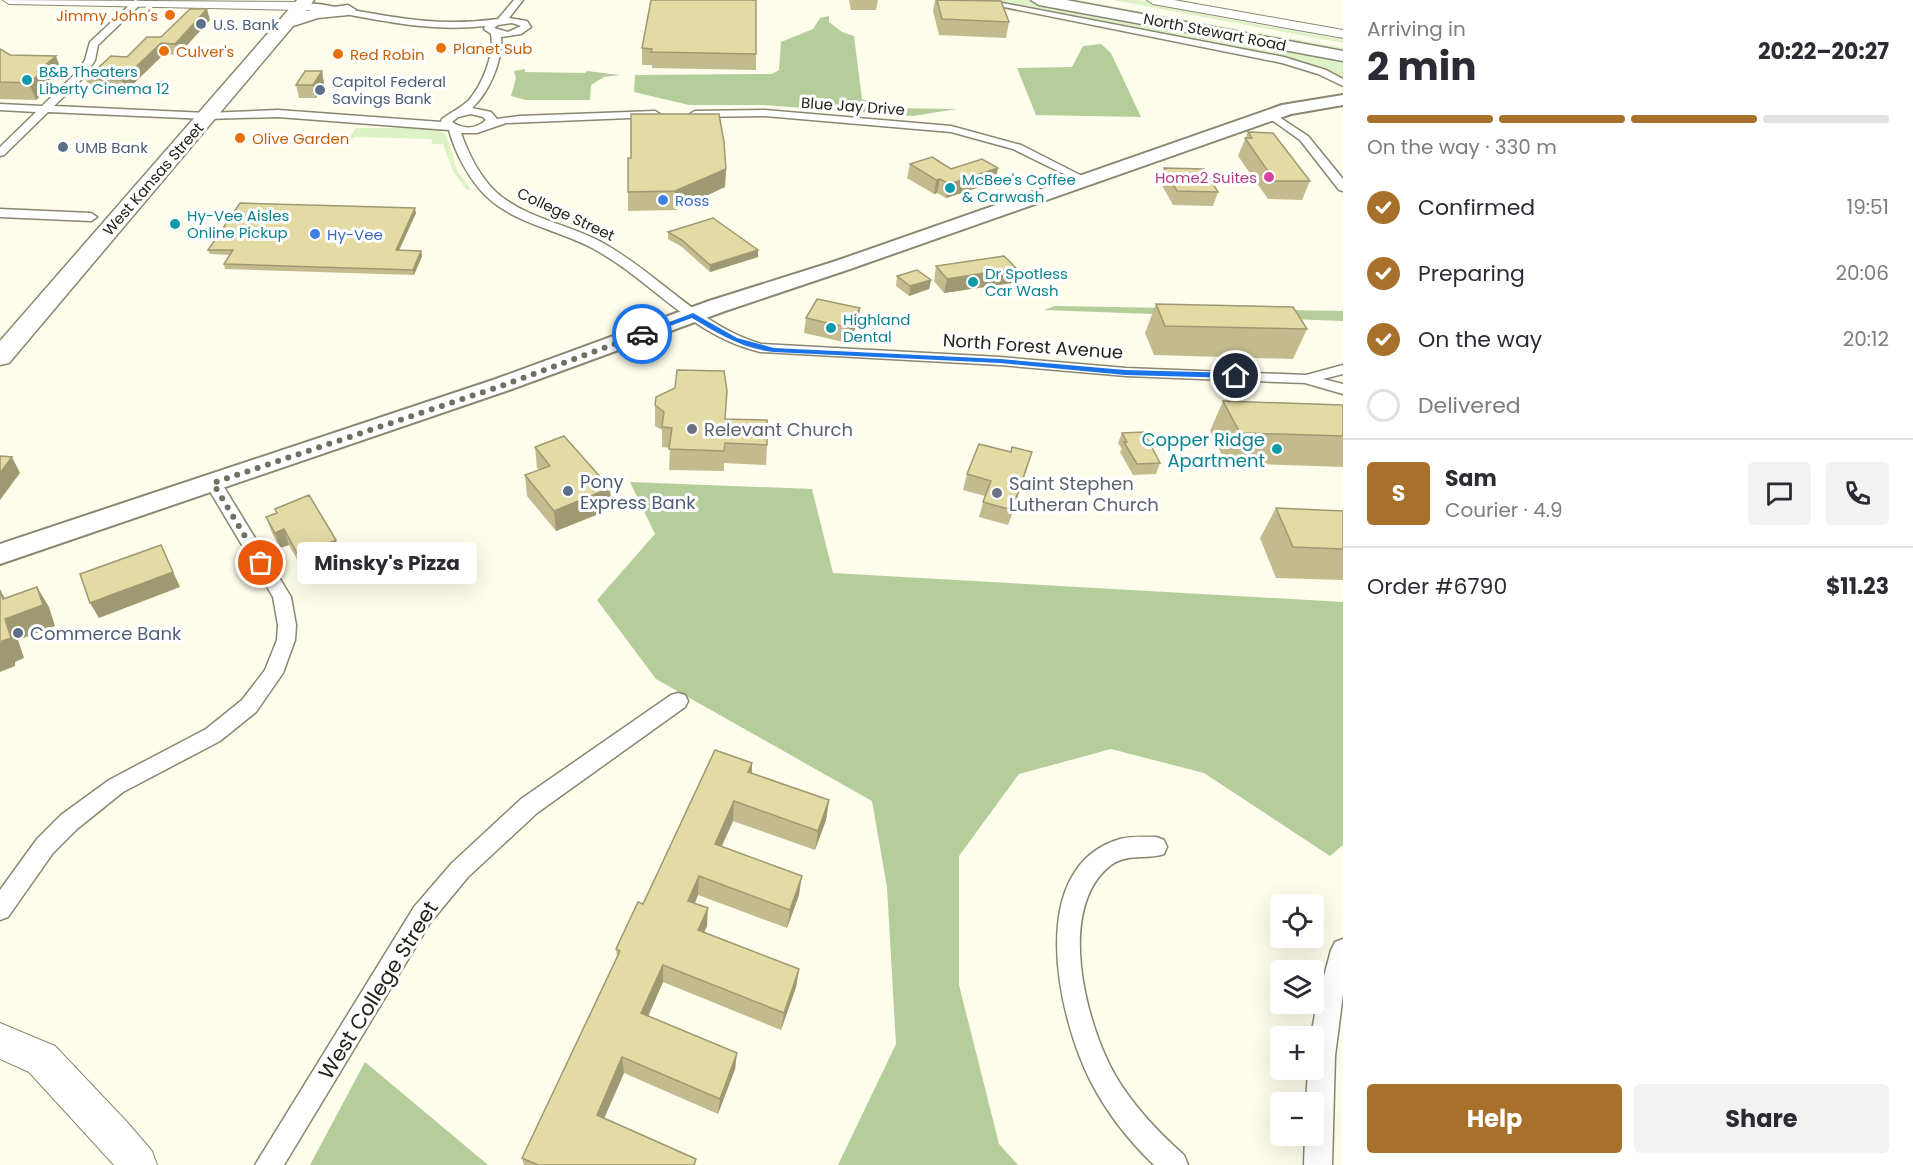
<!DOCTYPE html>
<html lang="en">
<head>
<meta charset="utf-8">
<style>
  :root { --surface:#fff; --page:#f2f2f3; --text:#2b2b33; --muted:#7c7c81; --line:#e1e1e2; --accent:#a7712b }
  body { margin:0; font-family:Poppins,sans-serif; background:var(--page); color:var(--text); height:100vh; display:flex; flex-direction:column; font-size:22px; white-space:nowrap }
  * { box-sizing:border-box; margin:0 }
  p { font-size:20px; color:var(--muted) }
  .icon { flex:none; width:33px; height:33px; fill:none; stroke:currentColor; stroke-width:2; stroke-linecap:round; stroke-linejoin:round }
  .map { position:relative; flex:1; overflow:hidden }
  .panel { display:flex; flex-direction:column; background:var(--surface); width:570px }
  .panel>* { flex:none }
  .buttons { position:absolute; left:1270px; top:894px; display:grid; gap:12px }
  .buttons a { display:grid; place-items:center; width:54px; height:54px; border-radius:6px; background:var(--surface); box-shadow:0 6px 24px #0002; font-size:30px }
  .pin { position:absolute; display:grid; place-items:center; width:51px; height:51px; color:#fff; margin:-26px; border:3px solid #fff; border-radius:50%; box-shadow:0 2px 6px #0007 }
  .courier { position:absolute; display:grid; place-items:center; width:60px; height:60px; margin:-30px; border:4px solid #1a73e8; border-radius:50%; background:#fff; color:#222; box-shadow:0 2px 8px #0007 }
  .bubble { position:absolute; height:42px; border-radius:6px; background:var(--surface); box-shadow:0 6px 24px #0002; font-size:20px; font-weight:700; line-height:42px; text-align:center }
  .headline em { font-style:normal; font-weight:700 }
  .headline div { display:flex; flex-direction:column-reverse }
  .headline { display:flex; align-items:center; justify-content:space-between; height:102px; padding:0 24px }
  h1 { font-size:39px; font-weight:700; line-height:45px }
  .bar { display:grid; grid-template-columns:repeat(4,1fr); gap:9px 6px; align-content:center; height:72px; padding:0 24px }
  .bar i { height:8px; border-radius:4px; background:var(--line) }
  .bar .on { background:var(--accent) }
  .bar p { grid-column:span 4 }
  .line { display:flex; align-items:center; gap:15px; padding:0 24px; border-top:2px solid var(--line) }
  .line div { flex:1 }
  .round { display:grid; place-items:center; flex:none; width:63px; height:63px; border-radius:6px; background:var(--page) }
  ol { padding:0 24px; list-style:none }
  li { display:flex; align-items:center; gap:18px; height:66px }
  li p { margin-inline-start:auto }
  li .icon { padding:6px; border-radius:50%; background:var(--accent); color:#fff; stroke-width:4 }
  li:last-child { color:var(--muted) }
  li i { width:33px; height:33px; border:3px solid var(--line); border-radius:50% }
  .cta { display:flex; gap:12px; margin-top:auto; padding:12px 24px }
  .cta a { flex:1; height:69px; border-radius:6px; background:var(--accent); color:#fff; font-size:24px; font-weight:700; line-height:69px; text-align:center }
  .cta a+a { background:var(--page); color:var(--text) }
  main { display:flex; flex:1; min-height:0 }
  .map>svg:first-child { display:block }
  .green { fill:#def2c8 }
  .forest { fill:#b5cc9b }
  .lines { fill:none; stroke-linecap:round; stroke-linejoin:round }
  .street-casing { stroke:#898672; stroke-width:3 }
  .secondary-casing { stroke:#898672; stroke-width:2 }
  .primary-casing { stroke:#898672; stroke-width:4 }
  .highway-casing { stroke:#898672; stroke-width:3 }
  .street { fill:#fff; fill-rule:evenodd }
  .secondary { fill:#fff; fill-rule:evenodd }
  .primary { fill:#fff; fill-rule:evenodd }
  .highway { fill:#fff; fill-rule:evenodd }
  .wall { fill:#c3bb8d }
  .shaded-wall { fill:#9f9973 }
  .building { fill:#e3daa4; stroke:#9f9973; stroke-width:1.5 }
  .route { fill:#1a73e8 }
  .done { stroke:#716f63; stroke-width:6; stroke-dasharray:0 10.8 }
  .food-dot { fill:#e8710a; stroke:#fff; stroke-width:2 }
  .service-dot { fill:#5c6f8a; stroke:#fff; stroke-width:2 }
  .culture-dot { fill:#0f9aa8; stroke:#fff; stroke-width:2 }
  .hotel-dot { fill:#d1479c; stroke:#fff; stroke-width:2 }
  .shop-dot { fill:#3f7fe0; stroke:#fff; stroke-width:2 }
  .worship-dot { fill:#6b7280; stroke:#fff; stroke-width:2 }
  .labels { text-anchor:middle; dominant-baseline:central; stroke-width:6; stroke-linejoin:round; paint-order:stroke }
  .far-food-label { font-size:15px; fill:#c56008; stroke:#fff; text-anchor:start }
  .far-service-label { font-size:15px; fill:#4e5e75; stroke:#fff; text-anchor:start }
  .far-street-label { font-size:15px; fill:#25231b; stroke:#fff }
  .far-culture-label { font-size:15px; fill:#0d838f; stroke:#fff; text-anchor:start }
  .far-hotel-label { font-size:15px; fill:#b23c85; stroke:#fff; text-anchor:end }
  .far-shop-label { font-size:15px; fill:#366cbe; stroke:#fff; text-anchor:start }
  .street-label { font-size:18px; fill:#25231b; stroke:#fff }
  .worship-label { font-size:18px; fill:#5b616d; stroke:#fff; text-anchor:start }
  .culture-label { font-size:18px; fill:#0d838f; stroke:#fff; text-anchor:end }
  .service-label { font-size:18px; fill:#4e5e75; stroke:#fff; text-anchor:start }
  .near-street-label { font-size:21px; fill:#25231b; stroke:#fff }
</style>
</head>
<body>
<main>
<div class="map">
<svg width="1343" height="1165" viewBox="0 0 1343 1165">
  <rect width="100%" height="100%" fill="#fefcea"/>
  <g class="green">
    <polygon points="985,0 1027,0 1343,60 1343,79 1299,61"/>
    <polygon points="1056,0 1077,0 1343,48 1343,54"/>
    <polygon points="1113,0 1138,0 1241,18 1248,20 1180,10 1343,40 1343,43"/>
    <polygon points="356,128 425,128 442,131 447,137 457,170 471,190 466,189 453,171 443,144 431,144 433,139 354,137 352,140 348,140"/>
  </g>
  <g class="forest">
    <polygon points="829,16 829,22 842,32 854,36 862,99 886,108 957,109 913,116 763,105 689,105 634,92 635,75 772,74 779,70 781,42 813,29 820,18"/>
    <polygon points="1101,44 1111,53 1141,117 1036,115 1017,68 1072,67 1083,46"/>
    <polygon points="525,69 525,72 585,73 587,71 620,75 604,77 591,85 590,100 526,100 511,96 516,78 514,71"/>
    <polygon points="1055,306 1343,311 1343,321 1044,310"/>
    <polygon points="630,482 812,489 833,573 1343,602 1343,845 1330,856 1204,773 1111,749 1019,774 959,856 959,985 999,1144 1018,1165 838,1165 896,1044 887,887 872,801 656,679 597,600 655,534"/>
    <polygon points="365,1062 488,1165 310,1165"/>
  </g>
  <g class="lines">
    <g class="street-casing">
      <g id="street">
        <path d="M135,0l8,2 -45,43 -3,15 -10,16 -31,30 153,7 71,-3 163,12 1,-3c9,-7 19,-11 27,-19 13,-15 26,-46 22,-66l-7,-5 1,-3c-55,6 -99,-5 -152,-14 -11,-2 -28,0 -37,-6 10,-6 33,0 45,2 57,10 98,19 157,11l16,-19h9l-14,18 18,3 4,6 -10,7 -20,3c2,23 -12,56 -29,71l19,4 6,7 23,-3 135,-5 5,3 -5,3 -149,6 -29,10h-16c7,20 19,44 35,59 30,27 73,32 107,51 56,31 95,82 158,101l239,13 126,11 180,7 37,-10v9l-20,5 20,5v10l-38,-11 -179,-7 -126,-11 -240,-13c-70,-17 -106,-70 -166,-103 -34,-19 -77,-24 -107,-52 -17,-16 -32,-44 -38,-67l-171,-13 -71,2 -159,-7 -44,43 -4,1v-9l36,-35 -36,-2v-6l42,2 35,-34 8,-12 5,-18zM512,23l9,3 -13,6 -14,-4 4,-3zM471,114l12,3 3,3c-10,9 -22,10 -34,2l6,-5z"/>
        <polygon points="969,0 987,0 1284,57 1326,70 1343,79 1343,86 1318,74 1282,63"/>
        <polygon points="765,110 951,126 1021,145 1090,180 1088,182 1080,182 1013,149 951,132 765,116 695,117 690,114 695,111"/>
        <polygon points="1273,113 1308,136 1343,179 1343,191 1339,190 1300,140 1269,118 1269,114"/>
        <polygon points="0,209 91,213 97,217 91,221 0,217"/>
        <polygon points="213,478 219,479 291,597 296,625 295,640 283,673 256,712 220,741 123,792 77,829 53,853 8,917 0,920 0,890 37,839 61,815 109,780 206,729 242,700 265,670 277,640 278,625 273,597 205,483 207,479"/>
        <polygon points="678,693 685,695 688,701 685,707 537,813 468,877 430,923 284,1165 255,1165 414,907 452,863 521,799 671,695"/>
        <path d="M1156,837l8,3 3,7 -3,7c-18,6 -36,-1 -53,11 -56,43 -25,159 4,210 18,31 43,57 69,80l4,10h-34c-25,-24 -47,-52 -63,-83 -33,-64 -67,-215 29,-243 11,-3 24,-2 36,-2z"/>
        <polygon points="1343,939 1343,994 1335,1056 1332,1165 1304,1165 1305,1136 1314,1136 1314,1102 1306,1102 1308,1070 1314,1070 1314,1036 1311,1036 1317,1003 1331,950 1335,942"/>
      </g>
    </g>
    <g class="secondary-casing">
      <g id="secondary">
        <polygon points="3,0 301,2 307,6 301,10 9,4"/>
        <polygon points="1147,0 1174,0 1343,30 1343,38 1153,4"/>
        <polygon points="0,1023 55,1046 127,1122 152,1151 157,1165 114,1165 29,1072 0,1059"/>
      </g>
    </g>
    <g class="primary-casing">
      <polygon id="primary" points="1343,95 1343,105 1291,114 850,269 725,311 509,390 0,564 0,544 493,380 709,301 836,261 1282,105"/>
    </g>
    <g class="highway-casing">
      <g id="highway">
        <polygon points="297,0 314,0 306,11 348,5 356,10 348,15 318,18 293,26 9,363 0,365 0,341"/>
        <polygon points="1031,0 1066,0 1343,51 1343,61 1039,5"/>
      </g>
    </g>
    <use href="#street" class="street"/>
    <use href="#secondary" class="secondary"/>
    <use href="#primary" class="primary"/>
    <use href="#highway" class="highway"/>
  </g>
  <g class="wall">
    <polygon points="849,0 878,0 876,10 851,10"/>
    <polygon points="935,0 973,0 1009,22 1006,38 939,35 933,11"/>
    <polygon points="210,20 178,55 164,54 126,91 91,90 86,79 161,37"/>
    <polygon points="642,48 756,54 756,70 652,68 652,65 642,65"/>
    <polygon points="0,49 10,55 62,73 48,85 49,88 36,100 0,99"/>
    <polygon points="322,71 324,84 316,98 299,98 296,85"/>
    <polygon points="1248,132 1310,181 1302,200 1268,199 1238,156"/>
    <polygon points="631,158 726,169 725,187 675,210 628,211 628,192"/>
    <polygon points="910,164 951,169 995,182 946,198 937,193 934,194 907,178"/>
    <polygon points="1164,168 1218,192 1213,206 1173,205 1160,182"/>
    <polygon points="416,213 399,250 421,251 422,256 414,275 225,269 224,264 230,255 210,254 208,250"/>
    <polygon points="668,232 758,257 710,272 682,247 668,239"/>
    <polygon points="936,266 1016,268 1012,283 944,293 934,281"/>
    <polygon points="897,276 931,280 929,289 909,296 896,286"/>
    <polygon points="1156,304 1307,329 1293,359 1154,355 1145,333"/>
    <polygon points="806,318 858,323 848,343 804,333"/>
    <polygon points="1223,401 1343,405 1343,467 1226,463 1210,431"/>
    <polygon points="655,405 725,419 767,445 766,465 724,463 724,471 669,470 670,448 662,447 662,430 655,426"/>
    <polygon points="1122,433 1160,463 1156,474 1133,475 1120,452 1122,449 1118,443"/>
    <polygon points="535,447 610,488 611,509 556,531 527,496 525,475 539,470 537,468"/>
    <polygon points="1027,468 1008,525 979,517 985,496 963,490 967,474"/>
    <polygon points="1276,508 1343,511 1343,580 1276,578 1260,538"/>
    <polygon points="275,509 341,556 303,570 289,545 280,548 272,533 266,517 276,513"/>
    <polygon points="752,763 752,773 829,800 826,820 815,850 733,821 722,846 799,895 787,928 698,895 695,903 707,926 704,932 799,969 796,987 781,1030 663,982 648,1016 737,1053 735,1069 718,1114 624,1073 604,1118 696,1165 524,1165 522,1158 617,957 616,949 643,904"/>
  </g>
  <g class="shaded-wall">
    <polygon points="207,9 210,20 178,55 175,44"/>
    <polygon points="161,43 164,54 126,91 122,80"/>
    <polygon points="56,56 62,73 48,85 49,88 36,100 29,83 38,71"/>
    <polygon points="322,71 324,84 316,98 313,85"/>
    <polygon points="998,168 995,182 946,198 949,184"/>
    <polygon points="726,169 725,187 675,210 675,191"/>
    <polygon points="940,179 937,193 934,194 936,180"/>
    <polygon points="415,208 416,213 397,255 396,250"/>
    <polygon points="758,250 758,257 710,272 710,265"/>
    <polygon points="421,251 422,256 414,275 413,270"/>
    <polygon points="1016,268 1012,283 944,293 947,279"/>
    <polygon points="931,280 929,289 909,296 910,286"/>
    <polygon points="860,308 858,323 848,343 850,328"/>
    <polygon points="1032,452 1027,468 1008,525 1012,510"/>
    <polygon points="12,457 20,473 0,500 0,473"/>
    <polygon points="610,488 611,509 556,531 554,511"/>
    <polygon points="284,529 289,545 280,548 275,533"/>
    <polygon points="336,540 341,556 303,570 298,555"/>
    <polygon points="161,545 180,587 99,618 90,603"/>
    <polygon points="37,587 49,607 55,626 18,640 24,658 15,662 15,666 0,672 0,646 5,619 3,599 0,590 13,611"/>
    <polygon points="752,763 751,783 748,772"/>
    <polygon points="829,800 826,820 815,850 818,831"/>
    <polygon points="734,801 733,821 714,863 715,844"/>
    <polygon points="699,876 698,895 688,919 688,901"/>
    <polygon points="802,876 799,895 787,928 790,910"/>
    <polygon points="708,908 707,926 697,948 698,930"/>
    <polygon points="663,965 663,982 642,1030 641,1013"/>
    <polygon points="799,969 796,987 781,1030 784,1013"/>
    <polygon points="737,1053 735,1069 718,1114 720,1099"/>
    <polygon points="622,1057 624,1073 599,1130 597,1115"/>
  </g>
  <g class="building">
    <polygon points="651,0 756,0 756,54 651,52 652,49 642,48"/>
    <polygon points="937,0 1001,1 1009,22 942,19"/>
    <polygon points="190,9 207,9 175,44 161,43 122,80 86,79 111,56 127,57 147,37 161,37"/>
    <polygon points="0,49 10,55 56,56 38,71 43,71 29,83 0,82"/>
    <polygon points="305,71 322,71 313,85 296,85"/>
    <polygon points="631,114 719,114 724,142 726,169 675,191 628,192 628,158 631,158"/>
    <polygon points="1248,132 1273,133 1310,181 1275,181 1245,138 1252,138"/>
    <polygon points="932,157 951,169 982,159 998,168 949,184 940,179 936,180 910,164"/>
    <polygon points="1164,168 1204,169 1218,192 1177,191"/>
    <polygon points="240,203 415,208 396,250 421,251 413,270 224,264 233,250 208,250"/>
    <polygon points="713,218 758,250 710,265 682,240 668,232"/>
    <polygon points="1004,256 1016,268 947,279 936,266"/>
    <polygon points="917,270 931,280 910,286 897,276"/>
    <polygon points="817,299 860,308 850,328 806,318"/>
    <polygon points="1156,304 1293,307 1307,329 1165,326"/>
    <polygon points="677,370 724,371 727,391 725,419 767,420 767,445 725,443 724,451 669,449 672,428 662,427 664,412 655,405 656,397 675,388"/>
    <polygon points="1223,401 1343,405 1343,436 1240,433"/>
    <polygon points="1144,432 1160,463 1137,464 1124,442 1127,442 1122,433"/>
    <polygon points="564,436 610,488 554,511 525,475 550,466 535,447"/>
    <polygon points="979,444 1011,452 1012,447 1032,452 1012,510 983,502 991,481 967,474"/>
    <polygon points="0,456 12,457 0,473"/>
    <polygon points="309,495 336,540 298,555 284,529 275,533 266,517 277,513 275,509"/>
    <polygon points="1276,508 1343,511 1343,549 1293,547"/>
    <polygon points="161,545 173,572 90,603 80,574"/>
    <polygon points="37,587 43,605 5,619 11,638 2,641 1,646 0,646 0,590 3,599"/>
    <polygon points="715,750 752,763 748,772 829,800 818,831 734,801 715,844 802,876 790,910 699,876 688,901 708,908 698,930 799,969 784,1013 663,965 641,1013 737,1053 720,1099 622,1057 597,1115 696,1159 694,1165 538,1165 522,1158 620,951 616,949 638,902 643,904"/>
  </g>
  <path class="route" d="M693,313l44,25 37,10 226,11 125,11 111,3 4,3 -4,2 -111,-3 -125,-12 -226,-11c-31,-3 -55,-18 -82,-34l-47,17 -7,-1z"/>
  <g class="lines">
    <polyline class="done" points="261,563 213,483 501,386 642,334"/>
  </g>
  <g class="food-dot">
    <circle cx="170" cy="15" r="6"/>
    <circle cx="441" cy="48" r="6"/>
    <circle cx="164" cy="51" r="6"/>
    <circle cx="338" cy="54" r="6"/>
    <circle cx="240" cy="138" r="6"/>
  </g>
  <g class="service-dot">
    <circle cx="201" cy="24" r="6"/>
    <circle cx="320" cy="90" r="6"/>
    <circle cx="63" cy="147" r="6"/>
    <circle cx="568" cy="491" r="6"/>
    <circle cx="18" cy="633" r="6"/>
  </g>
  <g class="culture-dot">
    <circle cx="27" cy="80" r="6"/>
    <circle cx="950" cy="188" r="6"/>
    <circle cx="175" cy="224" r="6"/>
    <circle cx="973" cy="282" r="6"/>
    <circle cx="831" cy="328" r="6"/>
    <circle cx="1277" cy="449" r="6"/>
  </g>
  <circle class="hotel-dot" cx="1269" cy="177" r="6"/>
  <g class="shop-dot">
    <circle cx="663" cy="200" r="6"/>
    <circle cx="315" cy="234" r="6"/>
  </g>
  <g class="worship-dot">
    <circle cx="692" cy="429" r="6"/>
    <circle cx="997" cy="493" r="6"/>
  </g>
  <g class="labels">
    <g class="far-food-label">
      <text x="158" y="15" text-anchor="end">Jimmy John's</text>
      <text x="453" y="48">Planet Sub</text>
      <text x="176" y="51">Culver's</text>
      <text x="350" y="54">Red Robin</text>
      <text x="252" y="138">Olive Garden</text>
    </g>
    <g class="far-service-label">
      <text x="213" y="24">U.S. Bank</text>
      <text x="332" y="81">Capitol Federal<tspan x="332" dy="17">Savings Bank</tspan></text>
      <text x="75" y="147">UMB Bank</text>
    </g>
    <g class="far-street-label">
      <text transform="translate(1215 32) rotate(11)">North Stewart Road</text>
      <text transform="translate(853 106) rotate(4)">Blue Jay Drive</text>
      <text transform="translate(153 179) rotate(-49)">West Kansas Street</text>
      <text transform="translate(566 214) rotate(25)">College Street</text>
    </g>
    <g class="far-culture-label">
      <text x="39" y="71">B&amp;B Theaters<tspan x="39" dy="17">Liberty Cinema 12</tspan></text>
      <text x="962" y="179">McBee's Coffee<tspan x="962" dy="17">&amp; Carwash</tspan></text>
      <text x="187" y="215">Hy-Vee Aisles<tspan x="187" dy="17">Online Pickup</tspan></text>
      <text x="985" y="273">Dr Spotless<tspan x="985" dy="17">Car Wash</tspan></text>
      <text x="843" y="319">Highland<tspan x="843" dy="17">Dental</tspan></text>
    </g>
    <g class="far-hotel-label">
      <text x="1257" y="177">Home2 Suites</text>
    </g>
    <g class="far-shop-label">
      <text x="675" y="200">Ross</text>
      <text x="327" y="234">Hy-Vee</text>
    </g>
    <g class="street-label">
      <text transform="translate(1033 346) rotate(4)">North Forest Avenue</text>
    </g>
    <g class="worship-label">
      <text x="704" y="429">Relevant Church</text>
      <text x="1009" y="483">Saint Stephen<tspan x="1009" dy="21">Lutheran Church</tspan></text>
    </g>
    <g class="culture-label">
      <text x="1265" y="439">Copper Ridge<tspan x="1265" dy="21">Apartment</tspan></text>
    </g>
    <g class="service-label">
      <text x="580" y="481">Pony<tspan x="580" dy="21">Express Bank</tspan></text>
      <text x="30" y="633">Commerce Bank</text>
    </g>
    <g class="near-street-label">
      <text transform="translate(378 990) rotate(-58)">West College Street</text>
    </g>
  </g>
</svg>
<div class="buttons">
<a><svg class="icon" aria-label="locate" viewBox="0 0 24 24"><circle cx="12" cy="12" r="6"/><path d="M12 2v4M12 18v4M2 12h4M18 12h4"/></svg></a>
<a><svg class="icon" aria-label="layers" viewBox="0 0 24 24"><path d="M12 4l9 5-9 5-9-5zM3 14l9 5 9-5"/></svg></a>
<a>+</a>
<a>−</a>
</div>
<div class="pin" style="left:261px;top:563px;background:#ea580c"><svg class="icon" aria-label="bag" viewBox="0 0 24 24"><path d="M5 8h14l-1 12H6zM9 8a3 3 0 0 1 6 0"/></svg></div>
<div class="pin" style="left:1236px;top:376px;background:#1f2937"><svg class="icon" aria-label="home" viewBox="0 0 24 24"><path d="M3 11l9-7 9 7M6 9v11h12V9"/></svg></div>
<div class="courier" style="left:642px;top:334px"><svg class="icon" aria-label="car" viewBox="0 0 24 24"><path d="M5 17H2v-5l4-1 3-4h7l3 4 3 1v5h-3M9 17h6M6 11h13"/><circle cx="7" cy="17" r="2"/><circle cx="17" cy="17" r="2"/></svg></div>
<div class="bubble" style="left:297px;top:542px;width:180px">Minsky's Pizza</div>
</div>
<section class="panel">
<div class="headline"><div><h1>2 min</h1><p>Arriving in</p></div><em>20:22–20:27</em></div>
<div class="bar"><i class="on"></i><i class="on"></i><i class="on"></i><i></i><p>On the way · 330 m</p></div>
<ol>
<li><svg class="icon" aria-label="check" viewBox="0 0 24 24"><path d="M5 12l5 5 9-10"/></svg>Confirmed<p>19:51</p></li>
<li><svg class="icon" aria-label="check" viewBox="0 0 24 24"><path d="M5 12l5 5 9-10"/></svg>Preparing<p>20:06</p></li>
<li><svg class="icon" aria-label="check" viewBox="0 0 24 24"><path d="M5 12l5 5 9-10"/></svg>On the way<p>20:12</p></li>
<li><i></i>Delivered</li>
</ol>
<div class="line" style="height:108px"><b class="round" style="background:var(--accent);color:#fff">S</b><div><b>Sam</b><p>Courier · 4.9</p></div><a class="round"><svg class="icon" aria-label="chat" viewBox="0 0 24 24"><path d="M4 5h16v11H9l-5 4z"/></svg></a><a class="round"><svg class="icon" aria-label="phone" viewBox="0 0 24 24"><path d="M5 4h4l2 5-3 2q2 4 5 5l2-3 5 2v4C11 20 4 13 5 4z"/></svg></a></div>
<div class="line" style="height:78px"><div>Order #6790</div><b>$11.23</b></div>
<div class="cta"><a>Help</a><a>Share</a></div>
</section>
</main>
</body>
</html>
